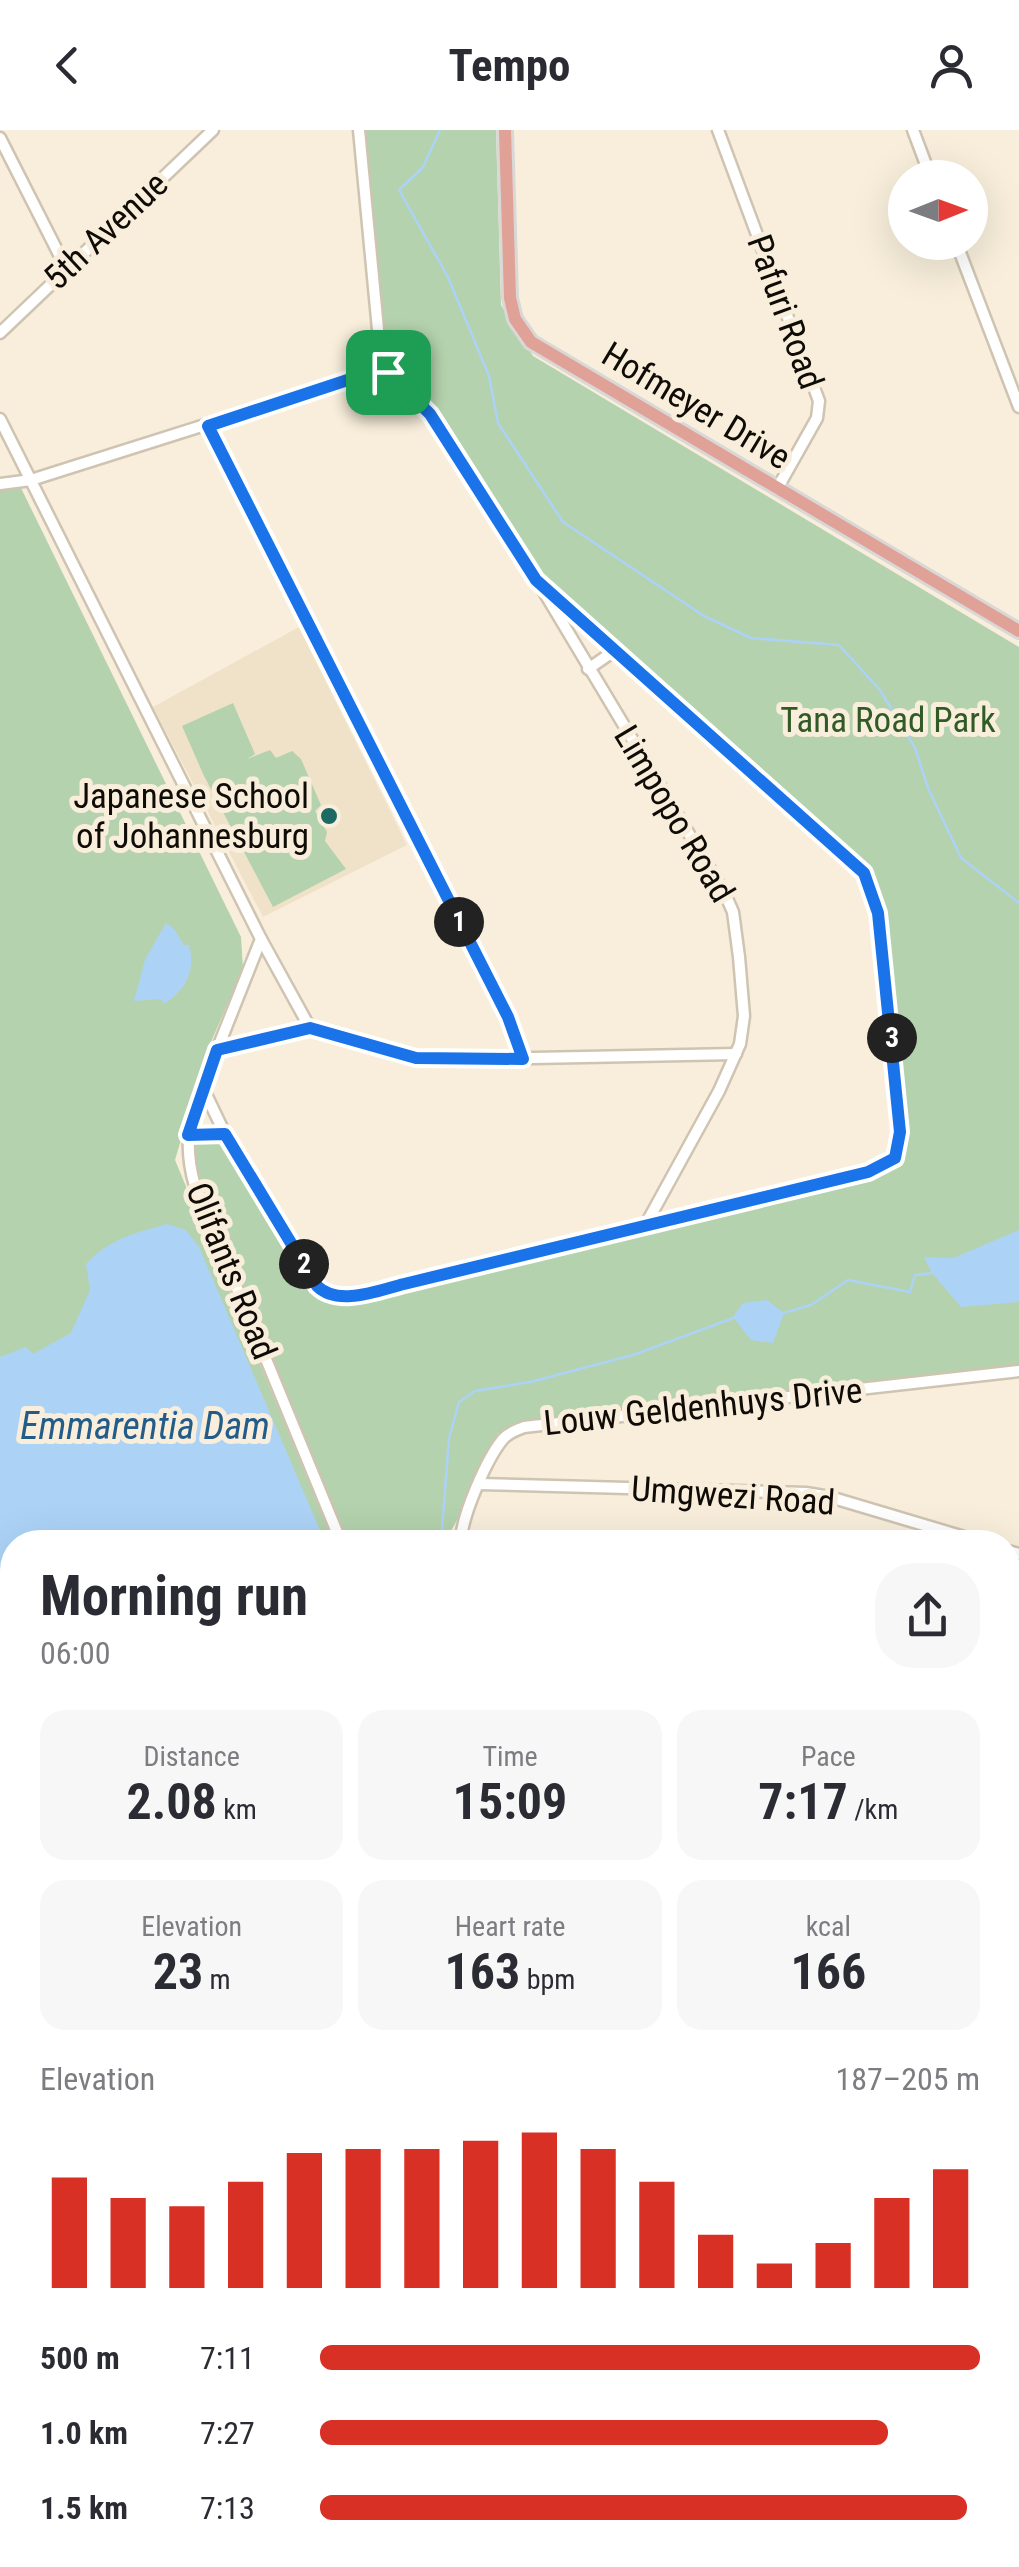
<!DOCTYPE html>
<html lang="en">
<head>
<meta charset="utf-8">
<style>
	:root { --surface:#fff; --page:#f7f7f7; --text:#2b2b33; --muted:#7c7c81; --accent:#d93025 }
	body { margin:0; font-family:"Roboto Condensed",sans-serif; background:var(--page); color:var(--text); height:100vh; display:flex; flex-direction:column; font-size:38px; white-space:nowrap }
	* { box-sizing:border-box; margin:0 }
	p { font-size:32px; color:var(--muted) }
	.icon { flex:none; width:55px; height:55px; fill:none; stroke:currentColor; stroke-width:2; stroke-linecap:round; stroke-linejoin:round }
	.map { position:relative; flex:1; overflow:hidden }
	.panel { position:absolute; left:0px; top:1400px; width:1020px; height:1038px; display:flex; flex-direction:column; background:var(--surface); border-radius:40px 40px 0 0; box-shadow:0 10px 40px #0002 }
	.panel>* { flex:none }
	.needle { width:65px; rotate:89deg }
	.controls { position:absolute; left:888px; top:30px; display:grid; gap:20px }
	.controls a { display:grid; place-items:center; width:100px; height:100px; border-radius:50%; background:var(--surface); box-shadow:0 10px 40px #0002; font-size:50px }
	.pin { position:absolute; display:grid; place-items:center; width:85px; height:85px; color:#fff; margin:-42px; border-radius:20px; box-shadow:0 5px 15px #0006 }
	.km { position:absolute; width:50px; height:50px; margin:-25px; border-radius:50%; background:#222; color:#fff; font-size:28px; line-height:50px; text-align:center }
	.round { display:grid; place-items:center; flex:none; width:105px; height:105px; border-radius:40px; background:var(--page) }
	.overview { display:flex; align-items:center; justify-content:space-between; height:170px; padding:0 40px }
	h1 { font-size:55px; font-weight:700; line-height:75px }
	.figures { display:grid; grid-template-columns:repeat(3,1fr); gap:15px; height:170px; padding:10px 40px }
	.figures div { display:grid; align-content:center; border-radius:25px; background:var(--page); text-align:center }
	.figures b { font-size:50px; font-weight:700 }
	.figures small { font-size:28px; font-weight:400 }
	.figures p { font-size:28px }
	.chart { height:280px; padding:20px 40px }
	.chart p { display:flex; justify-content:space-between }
	.chart svg { width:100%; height:180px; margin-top:10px; stroke:var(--accent); stroke-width:6 }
	ul { padding:0 40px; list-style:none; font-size:32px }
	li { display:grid; grid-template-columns:160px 120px 1fr; align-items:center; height:75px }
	li i { height:25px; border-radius:12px; background:var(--accent) }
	header { display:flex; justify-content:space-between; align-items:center; height:130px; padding:0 40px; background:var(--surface); font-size:45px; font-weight:700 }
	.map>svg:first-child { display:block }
	.built { fill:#f0e2c8 }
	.green { fill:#b4d2ad }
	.water { fill:#acd3f6 }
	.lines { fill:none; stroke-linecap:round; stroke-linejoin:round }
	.stream { stroke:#acd3f6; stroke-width:2.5 }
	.minor-casing { stroke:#cec4b1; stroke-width:15 }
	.major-casing { stroke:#d9d8d7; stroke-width:18 }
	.minor { stroke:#fff; stroke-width:10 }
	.major { stroke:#e0a197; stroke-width:12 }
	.route-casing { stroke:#fff; stroke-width:20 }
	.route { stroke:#1a73e8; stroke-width:12 }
	.poi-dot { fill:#1e6964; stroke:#f8eedb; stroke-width:4 }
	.labels { text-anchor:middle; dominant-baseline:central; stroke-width:10; stroke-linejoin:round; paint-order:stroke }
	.street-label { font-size:35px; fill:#0f0b06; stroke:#f8eedb }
	.park-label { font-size:35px; fill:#305b26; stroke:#f8eedb }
	.poi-label { font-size:35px; fill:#0f0b06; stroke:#f8eedb; text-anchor:end }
	.water-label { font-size:38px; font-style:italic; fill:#235b89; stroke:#f8eedb }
</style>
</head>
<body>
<header><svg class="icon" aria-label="back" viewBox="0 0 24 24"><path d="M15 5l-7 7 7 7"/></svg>Tempo<svg class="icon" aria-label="person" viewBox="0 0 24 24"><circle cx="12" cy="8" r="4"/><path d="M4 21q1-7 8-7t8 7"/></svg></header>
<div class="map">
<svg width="1019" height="2437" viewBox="0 0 1019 2437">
	<rect width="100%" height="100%" fill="#f8eedb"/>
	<path class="built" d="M299,497L407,715L263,787L153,577Z"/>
	<g class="green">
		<path d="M366,0H496L501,175L533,226L1019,517V1243L498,1303L476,1356L447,1408L448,1412H347L197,1048L193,1011L226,1012L315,1164L352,1173L874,1048L896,1015L876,779L862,743L535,455L442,295L387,237Z"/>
		<path d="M20,356L241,807L243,838L208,919L175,1030L334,1412H12V1548L0,1546V359Z"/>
		<path d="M233,573L255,624L247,629L270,620L276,628L292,621L301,629L321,675L315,681L327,702L325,711L346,739L273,777L204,646L182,596Z"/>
		<path d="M12,2346V2425H37L40,2437H0V2349Z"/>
	</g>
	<g class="water">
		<path d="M166,793L174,799L184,815H189C196,840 186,860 164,874L161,869L134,871L145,830Z"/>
		<path d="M167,1094L186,1100L199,1117L325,1412H12V1506L0,1507V1227L26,1217L33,1224L71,1203L90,1160L86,1134C109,1109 135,1103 167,1094Z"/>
		<path d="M1019,1100V1172L961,1177L932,1143L924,1127L953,1128Z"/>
		<path d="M767,1170L784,1183L773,1213L751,1210L733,1187L743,1173Z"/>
	</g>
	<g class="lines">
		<g class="stream">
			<path d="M440,0L423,37L399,60L448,147L489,246L498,293L563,392L704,486L751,508L839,515L880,560L915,618L928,658L961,728L1019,773"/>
			<path d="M784,1183L811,1175L848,1150L910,1162L915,1145L932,1143"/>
			<path d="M441,1412L449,1308L459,1272L475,1261L530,1252L633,1225L736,1187"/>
		</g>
		<defs>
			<g id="minor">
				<path d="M718,0L819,271L817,288L777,359"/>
				<path d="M913,0L931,48"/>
				<path d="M0,8L66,138"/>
				<path d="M956,112L1019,277"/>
				<path d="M0,203L213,0"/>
				<path d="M0,289L261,809L194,978C186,1005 187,1029 195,1056L341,1412"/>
				<path d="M208,296L508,887L523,929"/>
				<path d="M0,354L31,350L385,238"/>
				<path d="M541,457L725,764L733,782L739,827L744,886L740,914L719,961L646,1094"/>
				<path d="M588,539L617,519"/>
				<path d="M261,809L310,898"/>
				<path d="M217,920L310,898L396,924L436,930L736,924"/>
				<path d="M202,956L225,1004"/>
				<path d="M187,1005L225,1004L317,1156C339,1176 378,1160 404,1154L869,1042L893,1030L900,1012L878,783L864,743L537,450L430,284L385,238L379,210L359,0"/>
				<path d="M479,1354L806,1363L830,1367L981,1412"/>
				<path d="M461,1412C461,1387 487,1328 503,1309C509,1302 517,1300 524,1297L1019,1241"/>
				<path d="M1008,1421L1019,1424"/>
				<path d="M0,1544L12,1546"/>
				<path d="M1008,1698L1019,1695"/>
				<path d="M0,1722L12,1724"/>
				<path d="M1008,1914L1019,1959"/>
				<path d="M0,1963L12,1959"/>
				<path d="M1008,2297L1019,2287"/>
				<path d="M0,2330L12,2327"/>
				<path d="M60,2425L63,2437"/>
				<path d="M225,2425L228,2437"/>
				<path d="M393,2425L396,2437"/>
				<path d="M568,2437L584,2425"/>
				<path d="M828,2437L844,2425"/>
			</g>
			<g id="major">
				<path d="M505,0L510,168L515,189L531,212L1019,501"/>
				<path d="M1008,1465L1019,1456"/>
				<path d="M1008,1877L1019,1874"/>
				<path d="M0,2152L12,2149"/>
			</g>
		</defs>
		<use href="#minor" class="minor-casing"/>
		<use href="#major" class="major-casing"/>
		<use href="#minor" class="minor"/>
		<use href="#major" class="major"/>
	</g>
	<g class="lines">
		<defs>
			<path id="route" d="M384,238L430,284L536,450L864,743L878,783L900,1002L895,1028L868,1042L404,1154C379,1160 338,1177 317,1156L225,1004L188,1005L217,920L310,898L416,928L523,929L508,887L208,296Z"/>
		</defs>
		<use href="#route" class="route-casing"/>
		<use href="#route" class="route"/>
	</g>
	<circle class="poi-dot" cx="329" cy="686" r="10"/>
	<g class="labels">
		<g class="street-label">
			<text transform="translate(106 101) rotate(-43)">5th Avenue</text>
			<text transform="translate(785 182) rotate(70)">Pafuri Road</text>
			<text transform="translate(696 276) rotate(31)">Hofmeyer Drive</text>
			<text transform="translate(674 684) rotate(59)">Limpopo Road</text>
			<text transform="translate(231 1141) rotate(68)">Olifants Road</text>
			<text transform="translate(703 1277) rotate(-6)">Louw Geldenhuys Drive</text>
			<text transform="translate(733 1366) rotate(4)">Umgwezi Road</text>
		</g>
		<g class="park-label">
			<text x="888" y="590">Tana Road Park</text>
		</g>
		<g class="poi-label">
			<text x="309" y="666">Japanese School<tspan x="309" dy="40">of Johannesburg</tspan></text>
		</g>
		<g class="water-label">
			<text x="145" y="1296">Emmarentia Dam</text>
		</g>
	</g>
</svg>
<div class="controls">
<a><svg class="needle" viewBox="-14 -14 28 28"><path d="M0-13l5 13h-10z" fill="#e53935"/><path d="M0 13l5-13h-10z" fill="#7c7c81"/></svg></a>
</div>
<div class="pin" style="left:388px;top:242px;background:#1e9e55"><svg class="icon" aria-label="arrive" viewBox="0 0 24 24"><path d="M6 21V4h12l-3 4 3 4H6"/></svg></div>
<b class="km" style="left:459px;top:792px">1</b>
<b class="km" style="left:304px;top:1134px">2</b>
<b class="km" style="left:892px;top:908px">3</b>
<section class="panel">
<div class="overview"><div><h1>Morning run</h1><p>06:00</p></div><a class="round"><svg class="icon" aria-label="share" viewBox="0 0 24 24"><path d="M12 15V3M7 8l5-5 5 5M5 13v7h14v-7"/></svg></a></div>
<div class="figures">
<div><p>Distance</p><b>2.08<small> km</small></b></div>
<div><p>Time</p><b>15:09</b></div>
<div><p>Pace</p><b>7:17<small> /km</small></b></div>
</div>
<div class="figures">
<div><p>Elevation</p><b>23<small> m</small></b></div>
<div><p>Heart rate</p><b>163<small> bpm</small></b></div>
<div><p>kcal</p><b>166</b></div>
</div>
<div class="chart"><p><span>Elevation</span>187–205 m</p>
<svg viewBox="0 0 160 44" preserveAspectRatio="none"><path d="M5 44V17M15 44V22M25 44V24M35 44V18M45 44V11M55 44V10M65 44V10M75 44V8M85 44V6M95 44V10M105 44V18M115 44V31M125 44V38M135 44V33M145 44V22M155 44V15"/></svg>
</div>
<ul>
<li><b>500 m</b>7:11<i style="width:100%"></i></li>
<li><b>1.0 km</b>7:27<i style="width:86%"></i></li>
<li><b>1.5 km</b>7:13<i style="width:98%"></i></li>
</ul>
</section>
</div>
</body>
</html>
